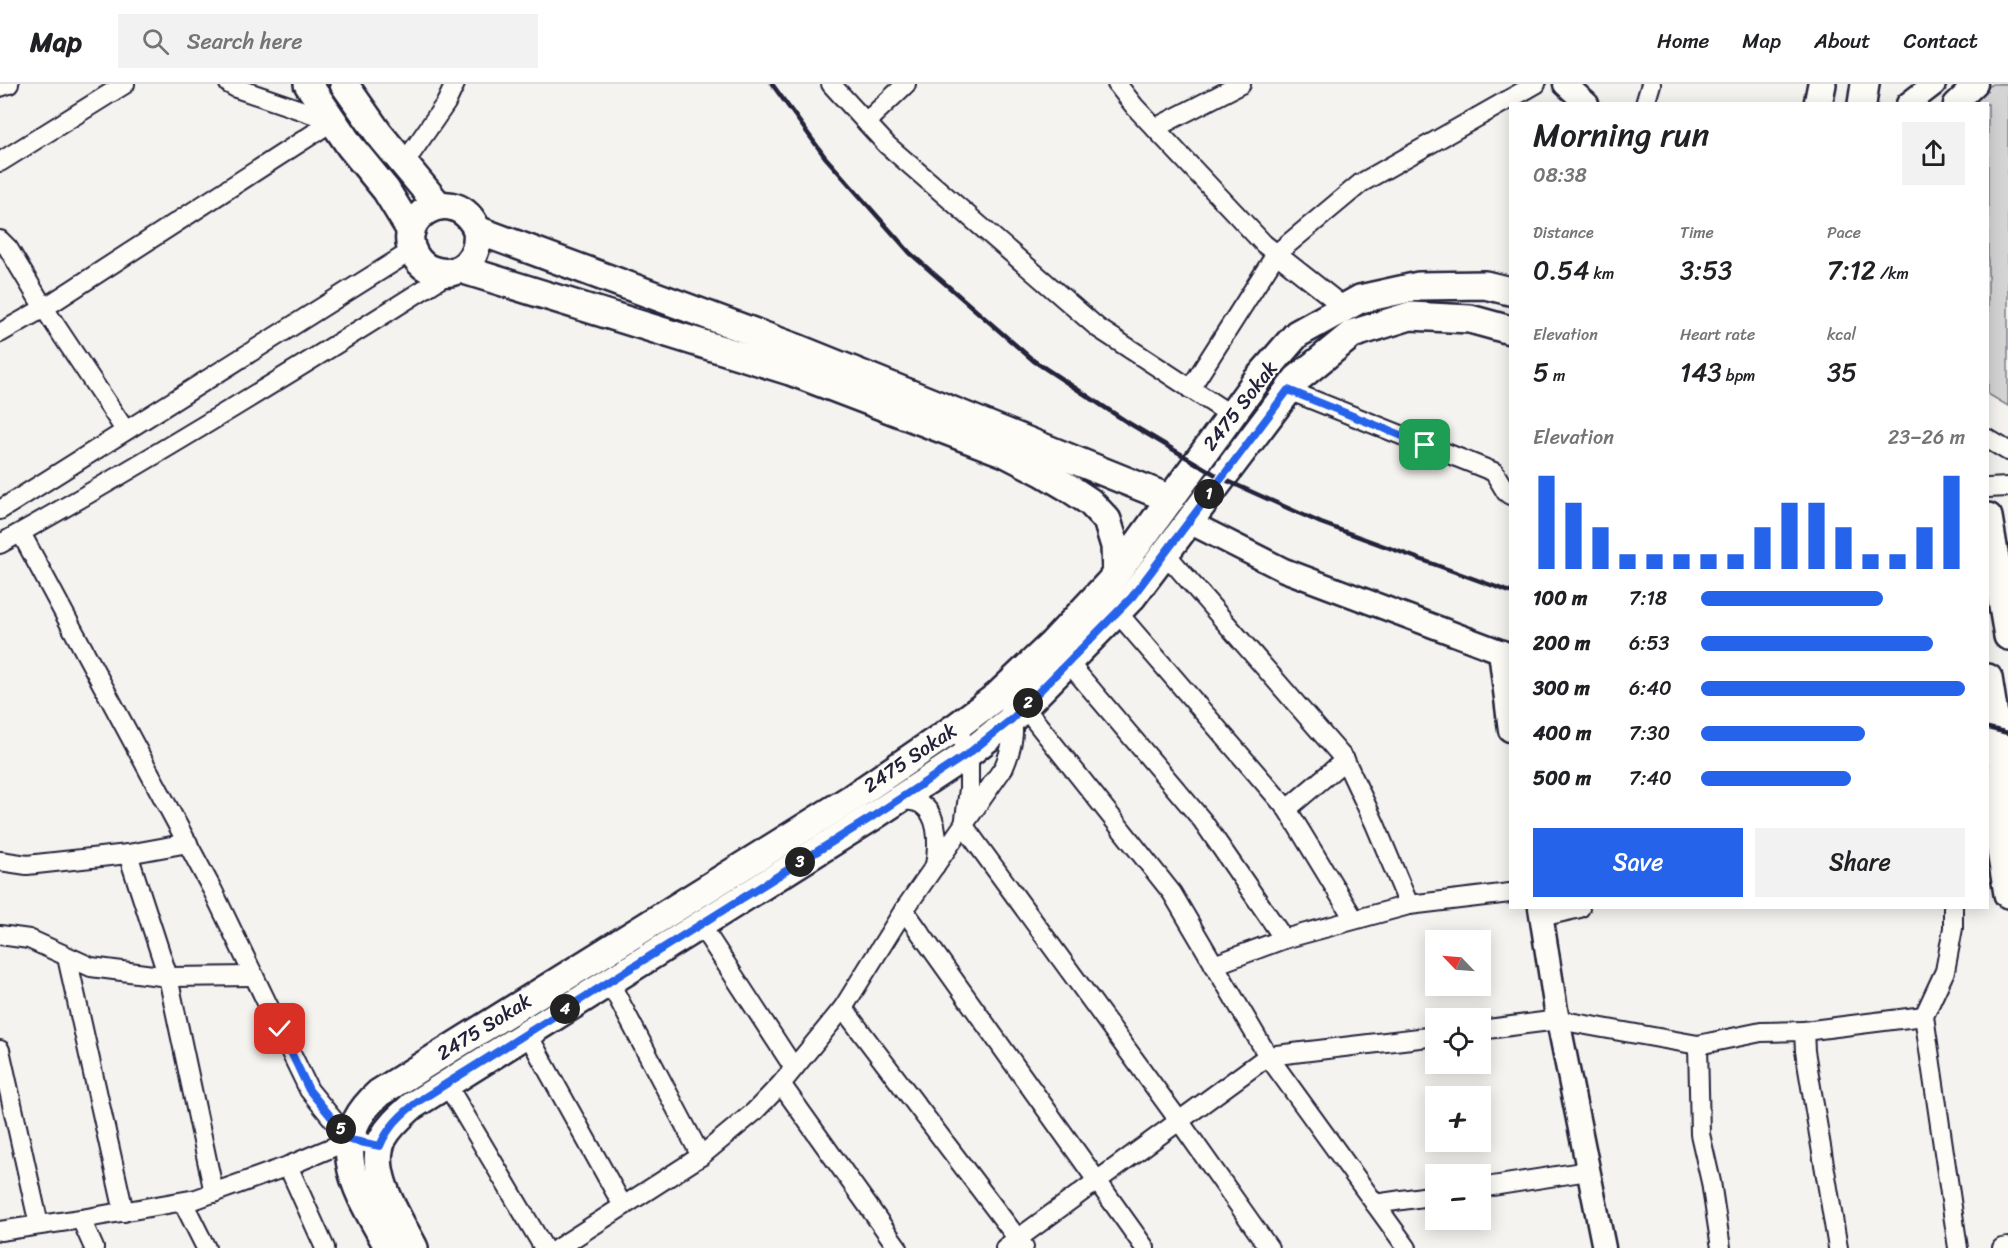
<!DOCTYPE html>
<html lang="en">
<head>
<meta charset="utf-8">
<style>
	:root { --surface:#fff; --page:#f2f2f2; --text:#202124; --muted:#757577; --line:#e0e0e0; --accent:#2563eb }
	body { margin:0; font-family:Sriracha,sans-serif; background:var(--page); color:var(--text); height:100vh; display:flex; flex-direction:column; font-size:22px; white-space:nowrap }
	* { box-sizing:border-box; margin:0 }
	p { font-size:20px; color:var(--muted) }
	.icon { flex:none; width:33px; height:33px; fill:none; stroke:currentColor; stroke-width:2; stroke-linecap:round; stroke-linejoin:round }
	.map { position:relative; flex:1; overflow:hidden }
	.drawer { position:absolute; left:1509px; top:18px; width:480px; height:807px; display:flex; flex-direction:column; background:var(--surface); border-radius:0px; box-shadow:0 3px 15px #0003 }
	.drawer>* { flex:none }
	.needle { width:39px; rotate:295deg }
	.buttons { position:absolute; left:1425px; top:846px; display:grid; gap:12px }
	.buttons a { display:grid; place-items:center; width:66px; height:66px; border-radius:0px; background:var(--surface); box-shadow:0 3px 15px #0003; font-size:30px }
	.pin { position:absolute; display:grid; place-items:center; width:51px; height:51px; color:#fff; margin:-26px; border-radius:12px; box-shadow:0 3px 9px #0006 }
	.km { position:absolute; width:30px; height:30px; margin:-15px; border-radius:50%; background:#222; color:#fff; font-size:16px; line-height:30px; text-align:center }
	.round { display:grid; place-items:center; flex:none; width:63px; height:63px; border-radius:0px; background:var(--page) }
	.headline { display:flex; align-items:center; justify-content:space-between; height:102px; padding:0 24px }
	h1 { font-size:33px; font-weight:600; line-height:45px }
	.figures { display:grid; grid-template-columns:repeat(3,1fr); gap:9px; height:102px; padding:6px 24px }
	.figures div { display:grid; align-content:center }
	.figures b { font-size:26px; font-weight:600 }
	.figures small { font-size:16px; font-weight:400 }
	.figures p { font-size:16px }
	.chart { height:168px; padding:12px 24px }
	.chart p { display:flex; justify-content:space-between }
	.chart svg { width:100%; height:108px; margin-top:6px; stroke:var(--accent); stroke-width:6 }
	.primary-button { display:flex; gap:12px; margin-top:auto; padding:12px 24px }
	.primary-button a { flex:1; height:69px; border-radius:0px; background:var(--accent); color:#fff; font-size:24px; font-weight:600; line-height:69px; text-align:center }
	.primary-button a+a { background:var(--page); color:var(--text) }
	ul { padding:0 24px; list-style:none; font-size:20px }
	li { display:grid; grid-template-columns:96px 72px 1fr; align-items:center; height:45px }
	li i { height:15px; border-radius:8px; background:var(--accent) }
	header { display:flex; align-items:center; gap:36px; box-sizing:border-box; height:84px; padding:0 30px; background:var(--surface); border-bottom:2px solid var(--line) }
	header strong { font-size:28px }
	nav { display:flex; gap:33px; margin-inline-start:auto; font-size:21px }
	.search { width:420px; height:54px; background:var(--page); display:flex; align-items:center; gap:15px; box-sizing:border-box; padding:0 21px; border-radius:0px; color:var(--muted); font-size:22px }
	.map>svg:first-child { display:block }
	.green { fill:#d5d4d5; stroke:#7c7b88; stroke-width:1.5 }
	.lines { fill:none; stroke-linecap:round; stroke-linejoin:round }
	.minor-casing { stroke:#22223b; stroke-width:22 }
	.tertiary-casing { stroke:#22223b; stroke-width:27 }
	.secondary-casing { stroke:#22223b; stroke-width:32 }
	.minor { stroke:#fdfcf7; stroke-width:18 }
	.tertiary { stroke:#fdfcf7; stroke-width:22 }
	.secondary { stroke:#fdfcf7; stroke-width:27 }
	.rail { stroke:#22223b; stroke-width:4.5 }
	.route-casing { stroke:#fff; stroke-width:12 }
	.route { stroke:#2563eb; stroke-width:8 }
	.labels { text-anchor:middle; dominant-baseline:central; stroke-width:4.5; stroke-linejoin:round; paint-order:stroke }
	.street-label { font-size:20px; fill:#22223b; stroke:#fdfcf7 }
</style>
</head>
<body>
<header>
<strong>Map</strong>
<div class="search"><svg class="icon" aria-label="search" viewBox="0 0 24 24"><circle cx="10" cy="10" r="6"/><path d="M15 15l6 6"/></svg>Search here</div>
<nav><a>Home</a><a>Map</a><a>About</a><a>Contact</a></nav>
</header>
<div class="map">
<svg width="2008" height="1164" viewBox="0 0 2008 1164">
	<rect width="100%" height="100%" fill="#f4f3ef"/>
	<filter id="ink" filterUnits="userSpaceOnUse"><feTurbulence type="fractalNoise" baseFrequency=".0167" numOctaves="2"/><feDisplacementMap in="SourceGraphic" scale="12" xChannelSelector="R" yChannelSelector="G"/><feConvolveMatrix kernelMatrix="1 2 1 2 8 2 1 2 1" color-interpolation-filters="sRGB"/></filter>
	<g filter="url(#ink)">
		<path class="green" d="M1992,0H2008V322L1988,310V20H1970Z"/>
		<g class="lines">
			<defs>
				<g id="minor">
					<path d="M229,0L236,4L333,37"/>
					<path d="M831,0L887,61L1098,244L1231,331"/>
					<path d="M1117,0L1135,23L1264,160L1345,224"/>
					<path d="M0,3L9,0"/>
					<path d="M1645,20L1651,0"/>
					<path d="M866,38L906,0"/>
					<path d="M1155,44L1241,0"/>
					<path d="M0,78L125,0"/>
					<path d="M403,81L446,19L455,0"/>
					<path d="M0,156L8,164L44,224L125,346"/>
					<path d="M0,249L44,224L333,37"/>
					<path d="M1190,305L1276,170L1361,99L1536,0"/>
					<path d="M1288,306L1494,388L1506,408L1510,411"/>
					<path d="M1988,355L2008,367"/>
					<path d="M1988,404L2008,403"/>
					<path d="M0,426L413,166"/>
					<path d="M21,449L213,807L309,1006L350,1056L380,1062"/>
					<path d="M0,460C153,375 303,282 451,188"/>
					<path d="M1165,469L1345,676L1375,740L1409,821"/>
					<path d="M1117,528L1287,725L1354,835"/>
					<path d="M1068,578L1202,736L1284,855"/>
					<path d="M1024,623L1172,809L1268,972L1407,1164"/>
					<path d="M956,643L969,669V705L964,742L1180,1038L1269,1164"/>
					<path d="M897,716C905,716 914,716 921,720C940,732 938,763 935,782"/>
					<path d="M1287,725L1345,676"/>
					<path d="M128,770L168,893L214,1109"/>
					<path d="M0,777L27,781L128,770L188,759"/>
					<path d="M1953,824V844L1945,887L1924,932L1958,1164"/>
					<path d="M904,826L1145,1164"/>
					<path d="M1541,833L1580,824"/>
					<path d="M700,840L794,984"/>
					<path d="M0,851L29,855L91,883L168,893L254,892"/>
					<path d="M67,873L124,1128"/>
					<path d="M1214,881L1284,855L1409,821L1510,809"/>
					<path d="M609,897L701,1072"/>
					<path d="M843,924L1024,1163"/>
					<path d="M1480,946L1558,936L1698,961L1761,948L1804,947L1805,967L1838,1164"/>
					<path d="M1804,947L1924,932"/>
					<path d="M527,949L623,1122"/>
					<path d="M1698,961L1700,1050L1711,1098L1721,1164"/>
					<path d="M0,966L39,1141"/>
					<path d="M446,999L544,1164"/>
					<path d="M781,1000L898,1164"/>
					<path d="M288,1082L325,1164"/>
					<path d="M1480,1104L1588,1087"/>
					<path d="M183,1118L206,1164"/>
					<path d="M1375,1120L1436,1111"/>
					<path d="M81,1135L94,1164"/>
					<path d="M0,1147L81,1135L196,1115L288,1082L350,1056"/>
					<path d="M558,1164L701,1072L754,1028L781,1000L843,924L904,826L1004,683C1010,669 1018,644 1009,630"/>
					<path d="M1005,1164L1268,972L1436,952"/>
					<path d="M2002,1164L2008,1163"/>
				</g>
				<g id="tertiary">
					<path d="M1565,0L1587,20"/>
					<path d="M1908,20L1934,0"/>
					<path d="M1955,20L1976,0"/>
					<path d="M1189,438L1284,486L1510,571"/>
					<path d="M1500,567L1510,646"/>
					<path d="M1540,824L1556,926L1604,1164"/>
				</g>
				<g id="secondary">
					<path d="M308,0L350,62L386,106L411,147"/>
					<path d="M344,0L379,50L439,122"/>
					<path d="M1818,20L1822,0"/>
					<path d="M1862,20L1865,0"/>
					<path d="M477,146C480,173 461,196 432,186C425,184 419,178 415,172C391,132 456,96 477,146L799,265L1171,415"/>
					<path d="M461,185L790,287L1005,369L1042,388L1069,404L1090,418L1107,436L1115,462L1116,489"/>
					<path d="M1988,433L2008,552"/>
					<path d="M1988,594L2006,706"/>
					<path d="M2003,688L1997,742L2008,810"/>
					<path d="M389,1164C360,1111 322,1059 379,1009L852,714L956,643L997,612L1052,560L1110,498L1257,296L1297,250L1360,215L1419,202L1485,201L1510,207"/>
					<path d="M414,1164C399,1135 366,1087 383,1054C390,1041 401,1032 412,1022L872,733L969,669L1012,635L1132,513L1297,295L1352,250L1410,232L1470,235L1510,246"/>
				</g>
			</defs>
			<use href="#minor" class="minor-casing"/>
			<use href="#tertiary" class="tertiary-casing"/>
			<use href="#secondary" class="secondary-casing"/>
			<use href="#minor" class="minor"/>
			<use href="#tertiary" class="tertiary"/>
			<use href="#secondary" class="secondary"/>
			<g class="rail">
				<path d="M772,0L825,73L910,169L1034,277L1127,338L1221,394L1321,439L1510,508"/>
				<path d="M1988,644L2008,649"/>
			</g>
		</g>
	</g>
	<g class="lines" filter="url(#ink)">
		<defs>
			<path id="route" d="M280,945L309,1006L350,1056L380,1062C388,1042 404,1027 422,1015L872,733L969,669L1012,635L1132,513L1288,306L1425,361"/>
		</defs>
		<use href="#route" class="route-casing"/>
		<use href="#route" class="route"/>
	</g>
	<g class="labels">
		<g class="street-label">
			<text transform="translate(1240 322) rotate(-52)">2475 Sokak</text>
			<text transform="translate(910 674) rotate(-34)">2475 Sokak</text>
			<text transform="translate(484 943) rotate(-32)">2475 Sokak</text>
		</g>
	</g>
</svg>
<div class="buttons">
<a><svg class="needle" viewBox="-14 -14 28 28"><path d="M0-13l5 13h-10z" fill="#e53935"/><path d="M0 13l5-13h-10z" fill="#757577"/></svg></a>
<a><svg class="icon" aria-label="locate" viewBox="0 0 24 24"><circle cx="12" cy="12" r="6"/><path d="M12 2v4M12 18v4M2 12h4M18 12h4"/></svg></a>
<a>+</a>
<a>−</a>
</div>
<div class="pin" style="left:1425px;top:361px;background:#1e9e55"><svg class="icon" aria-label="arrive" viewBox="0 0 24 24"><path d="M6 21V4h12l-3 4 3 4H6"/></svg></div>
<div class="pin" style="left:280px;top:945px;background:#d93025"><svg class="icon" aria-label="check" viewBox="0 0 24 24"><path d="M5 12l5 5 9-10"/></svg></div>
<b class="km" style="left:1209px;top:410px">1</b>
<b class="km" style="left:1028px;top:619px">2</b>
<b class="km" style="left:800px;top:778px">3</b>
<b class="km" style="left:565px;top:925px">4</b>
<b class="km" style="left:341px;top:1045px">5</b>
<section class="drawer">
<div class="headline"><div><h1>Morning run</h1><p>08:38</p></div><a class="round"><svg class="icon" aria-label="share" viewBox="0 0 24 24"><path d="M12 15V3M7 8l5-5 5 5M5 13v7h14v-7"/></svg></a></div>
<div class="figures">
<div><p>Distance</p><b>0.54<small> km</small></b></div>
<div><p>Time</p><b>3:53</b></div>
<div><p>Pace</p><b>7:12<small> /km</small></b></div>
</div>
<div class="figures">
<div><p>Elevation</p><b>5<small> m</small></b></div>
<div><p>Heart rate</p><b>143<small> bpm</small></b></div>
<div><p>kcal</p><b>35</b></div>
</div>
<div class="chart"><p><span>Elevation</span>23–26 m</p>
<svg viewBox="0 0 160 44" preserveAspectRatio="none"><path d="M5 44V6M15 44V17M25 44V27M35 44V38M45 44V38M55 44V38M65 44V38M75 44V38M85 44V27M95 44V17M105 44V17M115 44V27M125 44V38M135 44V38M145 44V27M155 44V6"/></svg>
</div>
<ul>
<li><b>100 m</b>7:18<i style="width:69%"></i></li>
<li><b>200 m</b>6:53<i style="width:88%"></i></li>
<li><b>300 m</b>6:40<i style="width:100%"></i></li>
<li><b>400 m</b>7:30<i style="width:62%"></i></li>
<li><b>500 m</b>7:40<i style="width:57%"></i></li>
</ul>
<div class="primary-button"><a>Save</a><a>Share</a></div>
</section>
</div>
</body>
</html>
